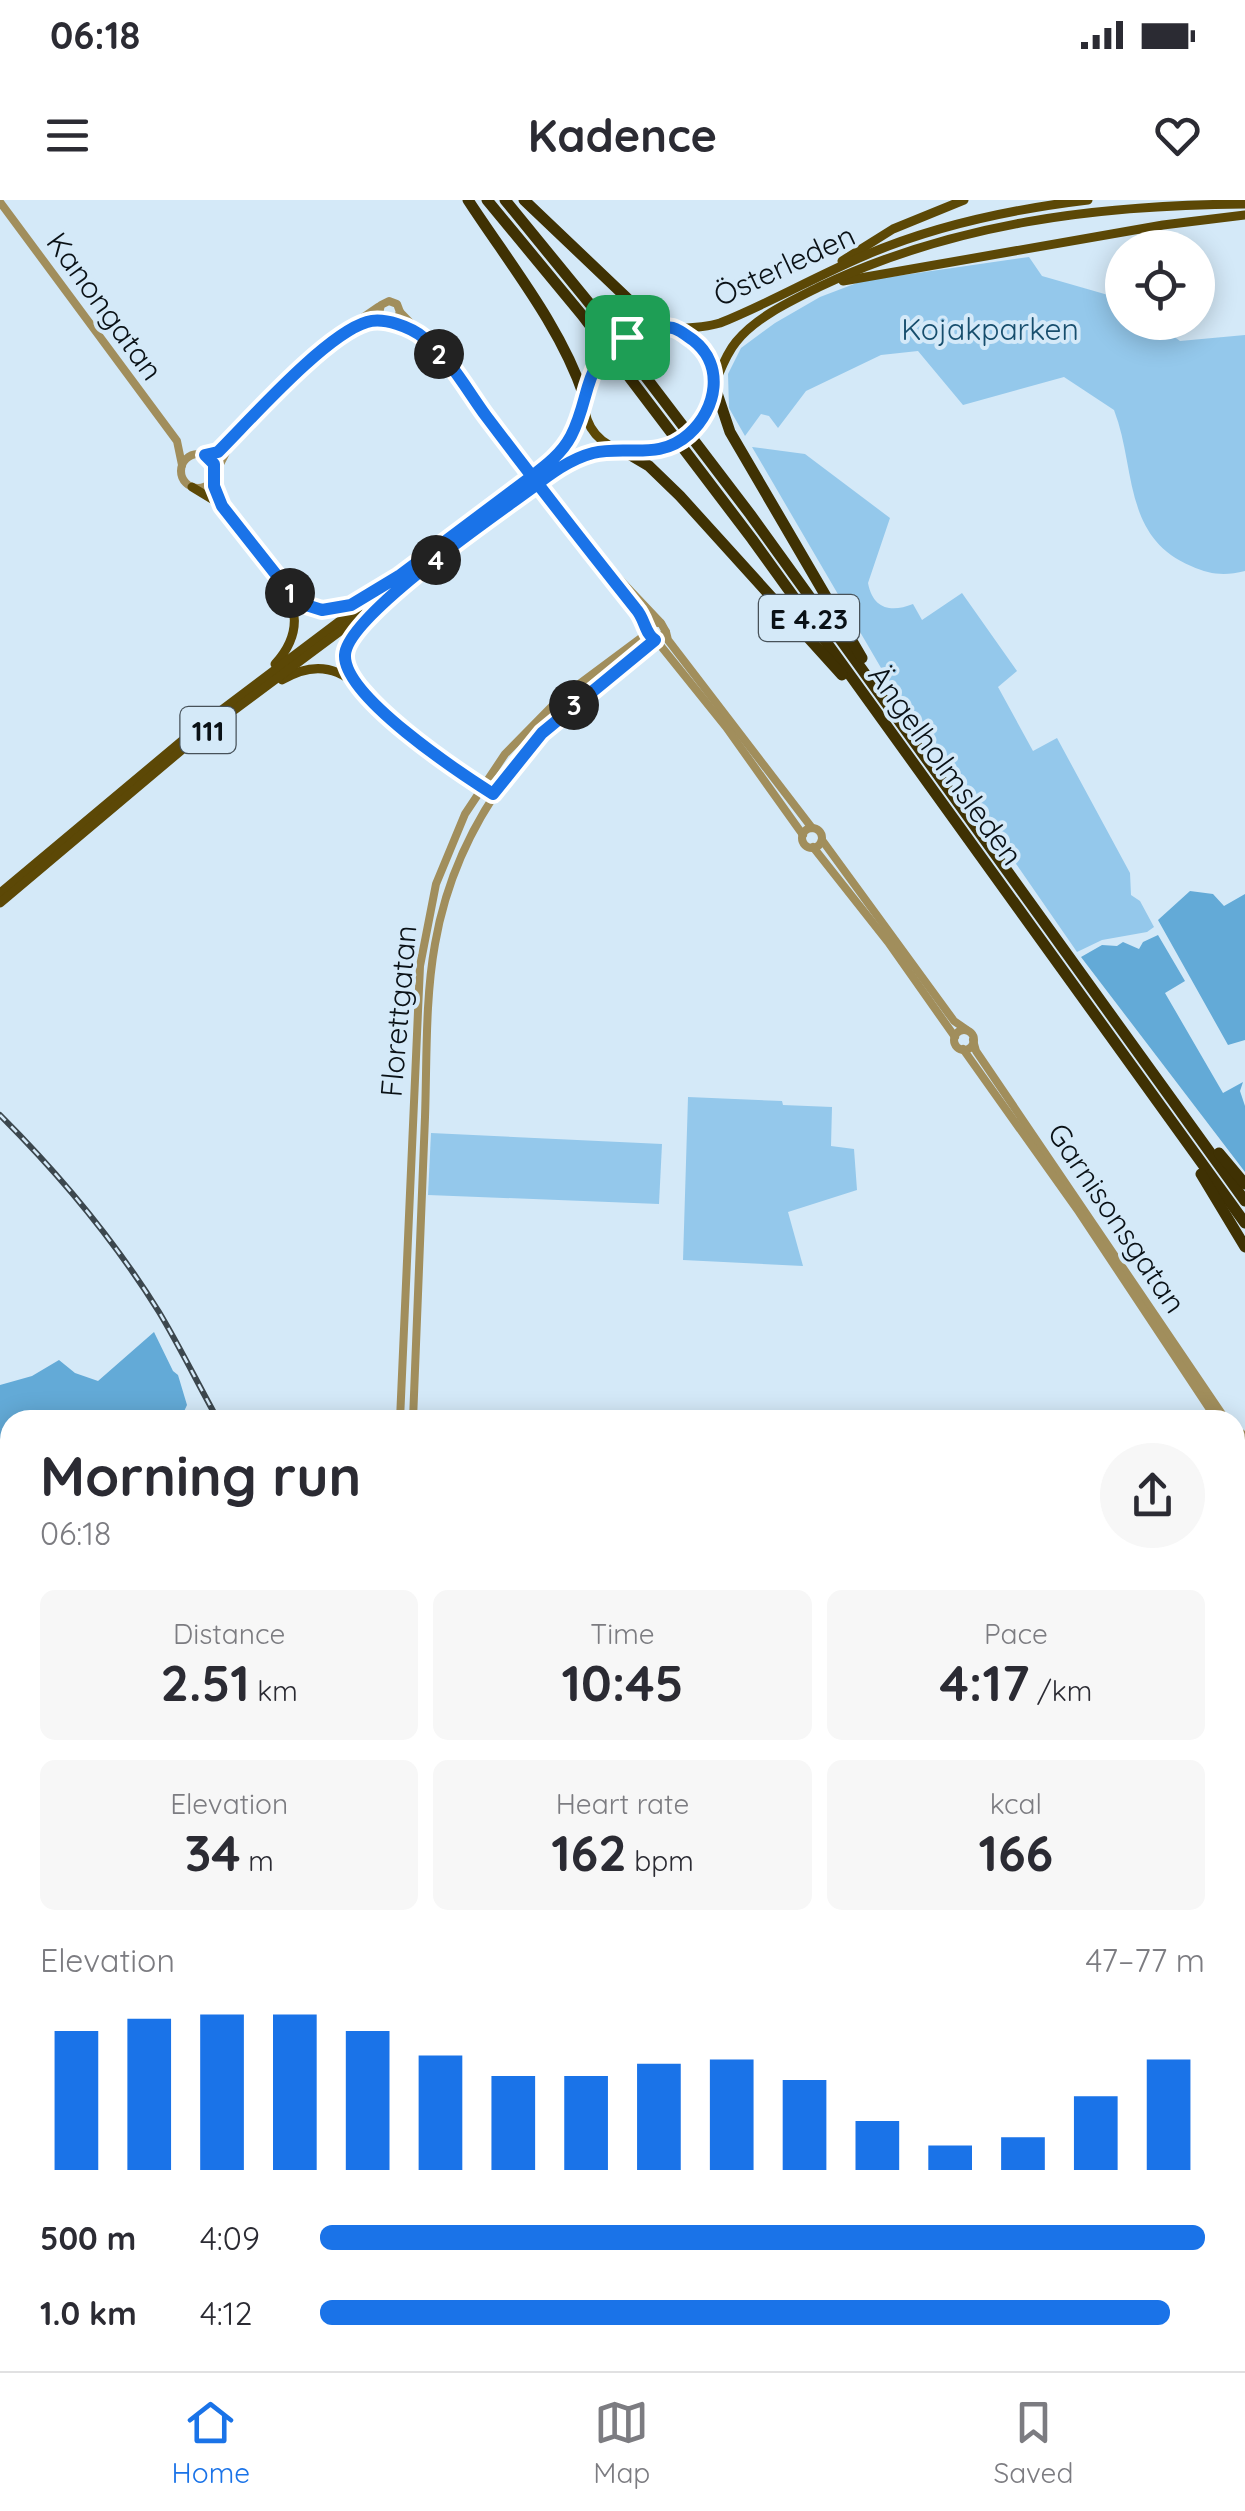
<!DOCTYPE html>
<html lang="en">
<head>
<meta charset="utf-8">
<style>
	:root { --surface:#fff; --page:#f7f7f7; --text:#2b2b33; --muted:#7c7c81; --line:#e1e1e2; --accent:#1a73e8 }
	body { margin:0; font-family:Quicksand,sans-serif; background:var(--page); color:var(--text); height:100vh; display:flex; flex-direction:column; font-size:38px; white-space:nowrap }
	* { box-sizing:border-box; margin:0 }
	p { font-size:32px; color:var(--muted) }
	.icon { flex:none; width:55px; height:55px; fill:none; stroke:currentColor; stroke-width:2; stroke-linecap:round; stroke-linejoin:round }
	.map { position:relative; flex:1; overflow:hidden }
	.sheet { position:absolute; left:0px; top:1210px; width:1245px; height:962px; display:flex; flex-direction:column; background:var(--surface); border-radius:30px 30px 0 0; box-shadow:0 5px 25px #0003 }
	.sheet>* { flex:none }
	.buttons { position:absolute; left:1105px; top:30px; display:grid; gap:20px }
	.buttons a { display:grid; place-items:center; width:110px; height:110px; border-radius:50%; background:var(--surface); box-shadow:0 5px 25px #0003; font-size:50px }
	.pin { position:absolute; display:grid; place-items:center; width:85px; height:85px; color:#fff; margin:-42px; border-radius:20px; box-shadow:0 5px 15px #0006 }
	.km { position:absolute; width:50px; height:50px; margin:-25px; border-radius:50%; background:#222; color:#fff; font-size:28px; line-height:50px; text-align:center }
	.round { display:grid; place-items:center; flex:none; width:105px; height:105px; border-radius:52px; background:var(--page) }
	.summary { display:flex; align-items:center; justify-content:space-between; height:170px; padding:0 40px }
	h1 { font-size:55px; font-weight:800; line-height:75px }
	.figures { display:grid; grid-template-columns:repeat(3,1fr); gap:15px; height:170px; padding:10px 40px }
	.figures div { display:grid; align-content:center; border-radius:15px; background:var(--page); text-align:center }
	.figures b { font-size:50px; font-weight:800 }
	.figures small { font-size:28px; font-weight:400 }
	.figures p { font-size:28px }
	.chart { height:280px; padding:20px 40px }
	.chart p { display:flex; justify-content:space-between }
	.chart svg { width:100%; height:180px; margin-top:10px; stroke:var(--accent); stroke-width:6 }
	ul { padding:0 40px; list-style:none; font-size:32px }
	li { display:grid; grid-template-columns:160px 120px 1fr; align-items:center; height:75px }
	li i { height:25px; border-radius:12px; background:var(--accent) }
	.status { display:flex; justify-content:space-between; align-items:center; height:70px; padding:0 50px; background:var(--surface); direction:ltr }
	.status svg { height:28px; fill:currentColor }
	header { display:flex; justify-content:space-between; align-items:center; height:130px; padding:0 40px; background:var(--surface); font-size:45px; font-weight:800 }
	.tabs { display:flex; justify-content:space-around; align-items:center; height:140px; border-top:2px solid var(--line); background:var(--surface); font-size:28px; color:var(--muted) }
	.tabs a { display:grid; justify-items:center; gap:5px }
	.tabs .on { color:var(--accent) }
	.map>svg:first-child { display:block }
	.green { fill:#94c8eb }
	.forest { fill:#63aad7 }
	.lines { fill:none; stroke-linecap:round; stroke-linejoin:round }
	.tertiary { stroke:#a18e5c; stroke-width:8 }
	.primary { stroke:#5c4806; stroke-width:9 }
	.motorway { stroke:#3f3103; stroke-width:11 }
	.rail-casing { stroke:#3c474e; stroke-width:6 }
	.rail { stroke:#d4e9f8; stroke-width:2.5; stroke-dasharray:8; stroke-linecap:butt }
	.primary-bridge { stroke:#5c4806; stroke-width:9 }
	.route-casing { stroke:#fff; stroke-width:20 }
	.route { stroke:#1a73e8; stroke-width:12 }
	.labels { text-anchor:middle; dominant-baseline:central; stroke-width:8; stroke-linejoin:round; paint-order:stroke }
	.shield { fill:#d4e9f8; stroke:#47525a; stroke-width:2.5 }
	.shield-label { font-size:28px; font-weight:bold; fill:#0a1116 }
	.street-label { font-size:30px; fill:#0a1116; stroke:#d4e9f8 }
	.park-label { font-size:30px; fill:#174e6d; stroke:#d4e9f8 }
</style>
</head>
<body>
<div class="status"><b>06:18</b><svg viewBox="0 0 49 12"><path d="M0 12V9h3v3zM5 12V6h3v6zM10 12V3h3v9zM15 12V0h3v12zM26 1h20v11H26zM47 4h2v5h-2z"/></svg></div>
<header><svg class="icon" aria-label="menu" viewBox="0 0 24 24"><path d="M4 6h16M4 12h16M4 18h16"/></svg>Kadence<svg class="icon" aria-label="heart" viewBox="0 0 24 24"><path d="M12 20l-8-8c-3-5 5-10 8-4 3-6 11-1 8 4z"/></svg></header>
<div class="map">
<svg width="1245" height="2171" viewBox="0 0 1245 2171">
	<rect width="100%" height="100%" fill="#d4e9f8"/>
	<g class="green">
		<path d="M1029,57L1042,76L1122,99V122L1156,123L1180,141L1245,135V371C1225,376 1211,375 1191,366C1122,337 1136,266 1114,210L1064,177L963,205L918,151L881,155L806,191L778,228L769,216L761,214L745,236L729,208L728,174L741,148L775,123L820,97L862,81Z"/>
		<path d="M752,247L805,254L890,318L868,383C873,409 891,413 913,404L922,420L962,393L1017,471L998,487L1033,551L1057,538L1130,673L1131,695L1140,701L1154,727L1147,732L1102,740L1077,752L884,473Z"/>
		<path d="M688,897L782,901L783,905L832,907L831,946L854,949L857,990L788,1012L803,1066L683,1060Z"/>
		<path d="M431,933L662,944L659,1004L428,995Z"/>
		<path d="M1235,1642L1245,1643V1881L1235,1865Z"/>
		<path d="M269,2162L366,2163L386,2171H264Z"/>
		<path d="M591,2162H695V2163L682,2171H596L588,2168Z"/>
	</g>
	<g class="forest">
		<path d="M1190,691L1213,694L1224,706L1245,694V840L1228,845L1158,720Z"/>
		<path d="M1158,735L1185,781L1165,793L1223,893L1243,882L1240,891L1245,906V972L1081,757L1102,745L1117,746L1123,742L1139,749L1143,742Z"/>
		<path d="M154,1132L173,1171L178,1175L187,1205L180,1220H135L123,1214H110L96,1220H10V1390L0,1383V1185L32,1176L59,1160L75,1173L98,1181Z"/>
	</g>
	<g class="lines">
		<g class="tertiary">
			<path d="M0,2L177,241L182,265"/>
			<path d="M400,112L433,146L642,416L647,429"/>
			<path d="M391,123L420,135"/>
			<path d="M349,127L378,107"/>
			<circle cx="198" cy="271" r="17"/>
			<path d="M205,255L218,252L343,134L368,122L390,123L397,119L400,112L397,104L389,101L381,105L379,113L382,120"/>
			<path d="M216,272L230,245"/>
			<path d="M608,367L660,422"/>
			<path d="M666,432L668,440L812,628"/>
			<path d="M656,440L726,527L803,635"/>
			<path d="M399,526L493,594"/>
			<circle cx="812" cy="638" r="10"/>
			<path d="M822,640L954,821L967,830"/>
			<path d="M813,647L888,742L955,837"/>
			<circle cx="964" cy="840" r="10"/>
			<path d="M973,840L976,851L1226,1220"/>
			<path d="M963,849L1079,1012L1217,1220"/>
			<path d="M400,1220L420,766L436,684L465,614L505,554L559,499L641,438L651,423H661L666,432L656,440L650,438L647,430"/>
			<path d="M413,1220C417,1119 421,1018 425,917C427,860 425,800 435,744C458,611 546,513 655,440"/>
			<path d="M1235,1228L1245,1236"/>
			<path d="M1235,1245L1245,1240"/>
			<path d="M1235,1269L1245,1273"/>
			<path d="M0,1987L10,1991"/>
			<path d="M1235,2038L1245,2036"/>
			<path d="M1235,2046L1245,2044"/>
			<path d="M405,2162L424,2170"/>
			<path d="M418,2162L439,2171"/>
			<path d="M1182,2162L1184,2171"/>
			<path d="M246,2171L250,2162"/>
			<path d="M791,2171L844,2162"/>
			<path d="M828,2171L882,2162"/>
		</g>
		<g class="primary">
			<path d="M842,61L893,29L964,0"/>
			<path d="M843,81L1163,25L1245,15"/>
			<path d="M679,131C713,152 724,186 701,221"/>
			<path d="M634,134C662,125 691,132 720,123C770,103 816,76 866,55C936,25 1013,9 1088,0"/>
			<path d="M597,163C562,220 605,268 667,247"/>
			<path d="M715,183C721,169 726,154 736,142C756,117 791,101 819,87C953,23 1097,5 1245,4"/>
			<path d="M540,271L566,243L581,208"/>
			<path d="M545,278L582,257L616,251"/>
			<path d="M212,280C226,345 339,394 275,464"/>
			<path d="M192,287L220,304"/>
			<path d="M290,393C311,412 334,413 358,401"/>
			<path d="M354,479C338,452 351,435 371,415"/>
			<path d="M282,480C337,447 362,492 399,526"/>
			<path d="M0,693L195,530L527,280"/>
			<path d="M0,703L190,543L532,288"/>
		</g>
		<g class="motorway">
			<path d="M468,0C509,63 560,125 584,196"/>
			<path d="M487,0L582,115L752,339L1245,1023"/>
			<path d="M505,0L594,109L750,314L1245,1001"/>
			<path d="M524,0L629,100L671,128"/>
			<path d="M715,187L730,232L862,458"/>
			<path d="M627,253L649,266L680,296L842,475"/>
			<path d="M1219,953L1245,984"/>
			<path d="M1201,974L1245,1047"/>
		</g>
		<defs>
			<g id="rail">
				<path d="M0,915C59,974 115,1041 159,1112C180,1147 198,1184 218,1220"/>
				<path d="M711,2162L715,2171"/>
			</g>
		</defs>
		<use href="#rail" class="rail-casing"/>
		<use href="#rail" class="rail"/>
		<g class="primary-bridge">
			<path d="M597,163L610,148L634,134"/>
			<path d="M667,247L689,234L701,221"/>
			<path d="M527,280L540,271"/>
			<path d="M532,288L545,278"/>
		</g>
	</g>
	<g class="lines">
		<defs>
			<path id="route" d="M627,137C581,162 592,196 571,236C561,255 544,267 527,280L399,376L351,405L322,410L306,405L293,396L222,306L214,286V264L205,255L218,252C251,219 326,134 367,122C384,117 411,127 424,138C447,154 469,193 486,216C535,281 585,345 636,409C645,419 645,434 655,440L542,533L493,594C460,573 343,496 345,455C347,416 497,314 532,288C550,274 570,259 593,253C627,245 659,261 689,234C717,209 725,165 693,140C687,136 680,130 673,128C657,125 641,132 627,137"/>
		</defs>
		<use href="#route" class="route-casing"/>
		<use href="#route" class="route"/>
	</g>
	<g class="labels">
		<g class="shield">
			<rect x="759" y="395" width="100" height="46" rx="8"/>
			<rect x="180.5" y="507" width="55" height="46" rx="8"/>
		</g>
		<g class="shield-label">
			<text x="809" y="418">E 4.23</text>
			<text x="208" y="530">111</text>
		</g>
		<g class="street-label">
			<text transform="translate(784 65) rotate(-25)">Österleden</text>
			<text transform="translate(105 106) rotate(54)">Kanongatan</text>
			<text transform="translate(946 565) rotate(54)">Ängelholmsleden</text>
			<text transform="translate(398 811) rotate(-85)">Florettgatan</text>
			<text transform="translate(1117 1018) rotate(56)">Garnisonsgatan</text>
		</g>
		<g class="park-label">
			<text x="990" y="129">Kojakparken</text>
		</g>
	</g>
</svg>
<div class="buttons">
<a><svg class="icon" aria-label="locate" viewBox="0 0 24 24"><circle cx="12" cy="12" r="6"/><path d="M12 2v4M12 18v4M2 12h4M18 12h4"/></svg></a>
</div>
<div class="pin" style="left:627px;top:137px;background:#1e9e55"><svg class="icon" aria-label="arrive" viewBox="0 0 24 24"><path d="M6 21V4h12l-3 4 3 4H6"/></svg></div>
<b class="km" style="left:290px;top:393px">1</b>
<b class="km" style="left:439px;top:154px">2</b>
<b class="km" style="left:574px;top:505px">3</b>
<b class="km" style="left:436px;top:360px">4</b>
<section class="sheet">
<div class="summary"><div><h1>Morning run</h1><p>06:18</p></div><a class="round"><svg class="icon" aria-label="share" viewBox="0 0 24 24"><path d="M12 15V3M7 8l5-5 5 5M5 13v7h14v-7"/></svg></a></div>
<div class="figures">
<div><p>Distance</p><b>2.51<small> km</small></b></div>
<div><p>Time</p><b>10:45</b></div>
<div><p>Pace</p><b>4:17<small> /km</small></b></div>
</div>
<div class="figures">
<div><p>Elevation</p><b>34<small> m</small></b></div>
<div><p>Heart rate</p><b>162<small> bpm</small></b></div>
<div><p>kcal</p><b>166</b></div>
</div>
<div class="chart"><p><span>Elevation</span>47–77 m</p>
<svg viewBox="0 0 160 44" preserveAspectRatio="none"><path d="M5 44V10M15 44V7M25 44V6M35 44V6M45 44V10M55 44V16M65 44V21M75 44V21M85 44V18M95 44V17M105 44V22M115 44V32M125 44V38M135 44V36M145 44V26M155 44V17"/></svg>
</div>
<ul>
<li><b>500 m</b>4:09<i style="width:100%"></i></li>
<li><b>1.0 km</b>4:12<i style="width:96%"></i></li>
</ul>
</section>
</div>
<nav class="tabs">
<a class="on"><svg class="icon" aria-label="home" viewBox="0 0 24 24"><path d="M3 11l9-7 9 7M6 9v11h12V9"/></svg>Home</a>
<a><svg class="icon" aria-label="map" viewBox="0 0 24 24"><path d="M3 6l6-2 6 2 6-2v14l-6 2-6-2-6 2zM9 4v14M15 6v14"/></svg>Map</a>
<a><svg class="icon" aria-label="saved" viewBox="0 0 24 24"><path d="M7 4h10v16l-5-4-5 4z"/></svg>Saved</a>
</nav>
</body>
</html>
